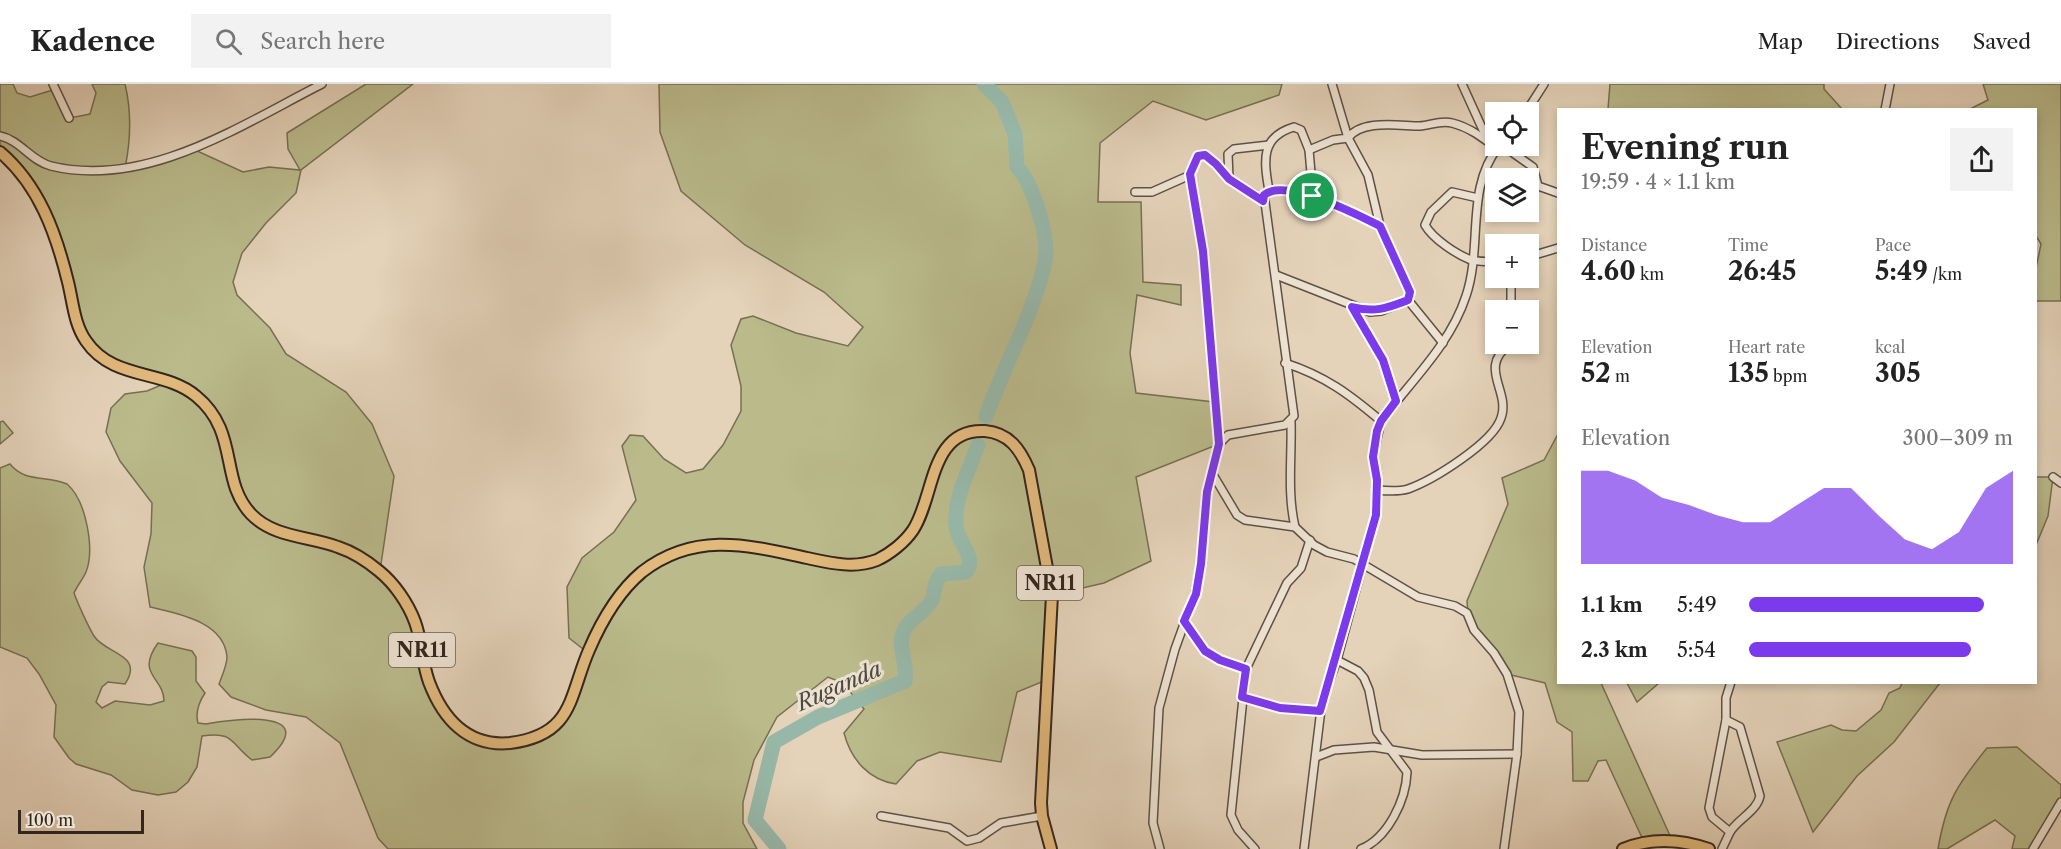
<!DOCTYPE html>
<html lang="en">
<head>
<meta charset="utf-8">
<style>
	:root { --surface:#fff; --page:#f2f2f2; --text:#222; --muted:#767676; --line:#e0e0e0; --accent:#7c3aed }
	body { margin:0; font-family:"Libre Caslon Text",serif; background:var(--page); color:var(--text); height:100vh; display:flex; flex-direction:column; font-size:22px; white-space:nowrap }
	* { box-sizing:border-box; margin:0 }
	p { font-size:20px; color:var(--muted) }
	.icon { flex:none; width:33px; height:33px; fill:none; stroke:currentColor; stroke-width:2; stroke-linecap:round; stroke-linejoin:round }
	.map { position:relative; flex:1; overflow:hidden }
	.panel { position:absolute; left:1557px; top:24px; width:480px; height:576px; display:flex; flex-direction:column; background:var(--surface); border-radius:0px; box-shadow:0 3px 9px #0003 }
	.panel>* { flex:none }
	.controls { position:absolute; left:1485px; top:18px; display:grid; gap:12px }
	.controls a { display:grid; place-items:center; width:54px; height:54px; border-radius:0px; background:var(--surface); box-shadow:0 3px 9px #0003; font-size:30px }
	.scale { position:absolute; left:18px; bottom:15px; width:126px; box-sizing:border-box; padding-left:6px; border:3px solid #33261e; border-top:0; font-size:16px; line-height:21px; white-space:nowrap; color:#33261e; -webkit-text-stroke:4px #ede2d2; paint-order:stroke }
	.pin { position:absolute; display:grid; place-items:center; width:51px; height:51px; color:#fff; margin:-26px; border:3px solid #fff; border-radius:50%; box-shadow:0 2px 6px #0007 }
	.round { display:grid; place-items:center; flex:none; width:63px; height:63px; border-radius:0px; background:var(--page) }
	.overview { display:flex; align-items:center; justify-content:space-between; height:102px; padding:0 24px }
	h1 { font-size:33px; font-weight:800; line-height:45px }
	.figures { display:grid; grid-template-columns:repeat(3,1fr); gap:9px; height:102px; padding:6px 24px }
	.figures div { display:grid; align-content:center }
	.figures b { font-size:26px; font-weight:800 }
	.figures small { font-size:16px; font-weight:400 }
	.figures p { font-size:16px }
	.chart { height:168px; padding:12px 24px }
	.chart p { display:flex; justify-content:space-between }
	.chart svg { width:100%; height:108px; margin-top:6px; fill:var(--accent); opacity:.7 }
	ul { padding:0 24px; list-style:none; font-size:20px }
	li { display:grid; grid-template-columns:96px 72px 1fr; align-items:center; height:45px }
	li i { height:15px; border-radius:8px; background:var(--accent) }
	header { display:flex; align-items:center; gap:36px; box-sizing:border-box; height:84px; padding:0 30px; background:var(--surface); border-bottom:2px solid var(--line) }
	header strong { font-size:28px }
	nav { display:flex; gap:33px; margin-inline-start:auto; font-size:21px }
	.search { width:420px; height:54px; background:var(--page); display:flex; align-items:center; gap:15px; box-sizing:border-box; padding:0 21px; border-radius:0px; color:var(--muted); font-size:22px }
	.map>svg:first-child { display:block }
	.green { fill:#baba8b; stroke:#767054; stroke-width:1.5 }
	.lines { fill:none; stroke-linecap:round; stroke-linejoin:round }
	.river { stroke:#97b8a9; stroke-width:15 }
	.minor-casing { stroke:#5f5145; stroke-width:10 }
	.trunk-casing { stroke:#33261e; stroke-width:14 }
	.minor { stroke:#ede2d2; stroke-width:7 }
	.trunk { stroke:#e2b97c; stroke-width:10 }
	.route-casing { stroke:#fff; stroke-width:12 }
	.route { stroke:#7c3aed; stroke-width:8 }
	.labels { text-anchor:middle; dominant-baseline:central; stroke-width:6; stroke-linejoin:round; paint-order:stroke }
	.shield { fill:#ede2d2; stroke:#6b5e54; stroke-width:1.5 }
	.shield-label { font-size:20px; font-weight:bold; fill:#33261e }
	.water-label { font-size:22px; font-style:italic; fill:#4c4a41; stroke:#ede2d2 }
</style>
</head>
<body>
<header>
<strong>Kadence</strong>
<div class="search"><svg class="icon" aria-label="search" viewBox="0 0 24 24"><circle cx="10" cy="10" r="6"/><path d="M15 15l6 6"/></svg>Search here</div>
<nav><a>Map</a><a>Directions</a><a>Saved</a></nav>
</header>
<div class="map">
<svg width="2061" height="765" viewBox="0 0 2061 765">
	<rect width="100%" height="100%" fill="#e4d2b9"/>
	<filter id="stains"><feTurbulence type="fractalNoise" baseFrequency=".00333" numOctaves="4"/><feColorMatrix values="0 0 0 0 .2 0 0 0 0 .09 0 0 0 0 .02 0 0 0 .5 -.17"/></filter>
	<radialGradient id="worn" r=".72"><stop offset=".6" stop-color="#630" stop-opacity="0"/><stop offset="1" stop-color="#630" stop-opacity=".3"/></radialGradient>
	<g class="green">
		<path d="M0,0H13L17,9L30,13L56,5L70,34L90,30L96,9L92,0H125C132,29 131,55 125,84L193,65L243,88L269,83L300,86L288,65L287,49L366,0H413L301,86L296,109L266,139L242,169L233,198L237,211L270,244L286,270L346,308L372,340L394,392L380,487L413,532L428,597L462,647L514,658L563,636L588,569L569,554L567,503L582,474L614,448L636,416L622,362L630,351L643,352L664,375L686,389L703,385L723,361L741,327V302L731,261L741,235L753,232L796,249L848,262L863,243L824,208L745,161L681,107L660,48L659,0H1282L1279,11L1206,36L1153,17L1100,59L1098,118H1141L1143,198L1181,201V221L1137,211L1130,269L1136,309L1214,318L1219,360L1136,393L1151,477L1104,499L1052,511L1049,595L1017,608L1001,678L940,668L917,677L896,700C869,696 851,676 844,649L864,625L843,599L828,593L777,633L754,676L743,718V739L757,765H388L378,754L340,659L306,633L266,626L231,613L219,600C222,592 227,581 227,573C224,537 178,530 150,523L144,483L151,450L152,419L120,377L106,348L111,324L125,310L147,307L166,299L129,287L84,255L49,134L0,68Z"/>
		<path d="M1610,0H1824V5L1842,25H1608Z"/>
		<path d="M1983,0H2061V217H2036V184L2041,160L2036,152V26L1970,25L1988,16Z"/>
		<path d="M3,337L13,349L0,360V338Z"/>
		<path d="M1558,350V598L1601,599L1672,756L1644,758L1606,676L1598,677L1588,697H1573L1572,648L1557,638L1545,599L1507,590C1490,568 1467,546 1467,517L1508,420L1502,394L1544,376Z"/>
		<path d="M10,380C25,399 47,391 67,400C86,416 95,465 86,488C83,495 77,502 74,509C78,520 88,542 94,552C105,570 145,570 125,600L108,598L102,603L96,618L102,624L115,617L150,621L164,617C164,593 135,591 158,559L192,567L196,573V597L205,609C199,618 195,628 198,639L206,640C231,635 322,624 270,673L252,676C230,659 234,647 202,652L197,683L188,698L176,708L158,711L132,706L111,691L76,680L69,674L54,653L56,621L39,590L27,574L0,563V384Z"/>
		<path d="M2036,393H2053L2048,432L2036,461Z"/>
		<path d="M1627,599H1659L1637,618Z"/>
		<path d="M1902,599H1940L1894,658L1857,692L1813,748L1777,658L1831,641L1842,646L1856,647L1881,626L1889,609L1900,604Z"/>
		<path d="M2017,663L2061,701V718L2033,765H2012L2015,752L1995,736L1947,765H1938C1946,717 1957,701 1987,664Z"/>
	</g>
	<g class="lines">
		<g class="river">
			<path d="M984,0L1002,18L1015,50L1017,83C1033,99 1050,155 1045,177C1036,225 1003,284 986,332"/>
			<path d="M779,765L755,736L774,658L818,633L905,597C908,581 899,568 902,552C906,535 925,530 932,516C936,506 932,503 941,490L966,488C978,474 957,458 956,442C954,412 969,388 978,361"/>
		</g>
		<defs>
			<g id="minor">
				<path d="M53,0L69,34"/>
				<path d="M1462,0L1488,57"/>
				<path d="M1885,26L1890,0"/>
				<path d="M1526,28L1544,0"/>
				<path d="M0,52C20,56 31,77 51,82C146,105 241,41 322,0"/>
				<path d="M1503,62L1533,83L1538,102L1558,109"/>
				<path d="M1309,66L1313,112"/>
				<path d="M1190,90L1203,167L1219,360"/>
				<path d="M1229,94L1228,70L1234,65L1269,61"/>
				<path d="M1269,107C1264,77 1260,53 1294,43L1301,46L1309,66L1333,56L1348,54L1332,0"/>
				<path d="M1135,108H1152L1188,92L1198,72L1205,71C1215,78 1221,88 1230,96C1240,104 1254,107 1263,117"/>
				<path d="M1478,114L1452,108L1431,128L1425,141C1433,155 1456,170 1471,176C1478,178 1488,177 1496,178"/>
				<path d="M1528,173L1558,164"/>
				<path d="M1276,191L1370,228L1381,227L1408,216L1443,259"/>
				<path d="M1408,216L1410,208L1380,142L1368,91L1348,54C1362,35 1399,42 1420,42C1431,41 1441,36 1452,39C1468,43 1485,54 1496,65"/>
				<path d="M1352,223L1383,276L1396,317"/>
				<path d="M1511,226V194"/>
				<path d="M1285,279C1325,292 1349,310 1381,337"/>
				<path d="M1291,338C1292,374 1287,408 1295,443"/>
				<path d="M1212,389L1237,431L1245,436L1295,443L1314,461L1327,468L1354,475L1418,513L1455,522L1467,529L1474,546L1494,569L1507,590L1519,628L1517,670L1504,765"/>
				<path d="M2053,393L2061,399"/>
				<path d="M1377,406C1387,407 1398,408 1408,405C1433,396 1493,359 1501,334C1511,307 1477,284 1510,260"/>
				<path d="M1184,537L1205,567L1220,576L1246,585L1231,731L1238,746L1255,765"/>
				<path d="M1337,576L1358,587L1364,594L1369,606L1377,648L1407,688C1406,716 1388,754 1361,765"/>
				<path d="M1246,585L1287,499L1301,484L1310,456"/>
				<path d="M1242,613L1280,624L1320,627"/>
				<path d="M1726,636L1740,643L1760,712C1757,727 1738,735 1730,748"/>
				<path d="M1316,673L1334,666L1374,663L1422,671L1517,670"/>
				<path d="M881,732L949,744L967,757L979,754L1001,739L1042,732"/>
				<path d="M1160,765L1153,739L1159,624L1175,565L1195,510L1201,480L1207,408L1219,360L1228,351L1285,341L1294,332L1264,111C1285,93 1358,131 1380,142"/>
				<path d="M1304,765L1322,617L1337,576L1376,431L1377,396L1373,373L1381,337C1411,297 1450,261 1466,212C1483,162 1465,104 1499,62"/>
				<path d="M1722,765L1730,748L1712,733L1709,724L1726,636V614L1731,598"/>
				<path d="M2033,765L2061,718"/>
			</g>
			<g id="trunk">
				<path d="M0,68C39,101 56,149 68,198C73,218 74,240 86,257C113,297 164,285 196,312C240,348 219,396 251,430C274,454 309,452 338,463C353,468 367,477 379,487C394,499 408,519 415,538C422,557 422,579 429,598C443,635 468,663 510,659C574,651 569,612 589,566C601,538 618,508 642,488C695,447 748,461 807,474C830,479 854,485 877,476C890,470 905,458 913,446C935,413 929,344 985,347C1009,349 1020,365 1029,386L1052,511L1041,719L1042,732L1051,765"/>
				<path d="M1623,765C1652,753 1680,755 1709,765"/>
			</g>
		</defs>
		<use href="#minor" class="minor-casing"/>
		<use href="#trunk" class="trunk-casing"/>
		<use href="#minor" class="minor"/>
		<use href="#trunk" class="trunk"/>
	</g>
	<g class="lines">
		<defs>
			<path id="route" d="M1205,71L1216,80L1229,95L1263,117L1264,111C1285,93 1358,131 1380,142L1410,208L1408,216C1387,224 1375,229 1352,223L1383,276L1396,317L1381,337L1377,347L1373,373L1377,396L1376,431L1320,627L1280,624L1242,613L1246,585L1220,576L1205,567L1184,537L1196,510L1201,480L1207,408L1219,360L1203,167L1190,90L1198,72Z"/>
		</defs>
		<use href="#route" class="route-casing"/>
		<use href="#route" class="route"/>
	</g>
	<g class="labels">
		<g class="shield">
			<rect x="1017" y="482" width="66" height="34" rx="4.5"/>
			<rect x="389" y="549" width="66" height="34" rx="4.5"/>
		</g>
		<g class="shield-label">
			<text x="1050" y="499">NR11</text>
			<text x="422" y="566">NR11</text>
		</g>
		<g class="water-label">
			<text transform="translate(839 602) rotate(-24)">Ruganda</text>
		</g>
	</g>
	<rect width="100%" height="100%" filter="url(#stains)"/>
	<rect width="100%" height="100%" fill="url(#worn)"/>
</svg>
<div class="controls">
<a><svg class="icon" aria-label="locate" viewBox="0 0 24 24"><circle cx="12" cy="12" r="6"/><path d="M12 2v4M12 18v4M2 12h4M18 12h4"/></svg></a>
<a><svg class="icon" aria-label="layers" viewBox="0 0 24 24"><path d="M12 4l9 5-9 5-9-5zM3 14l9 5 9-5"/></svg></a>
<a>+</a>
<a>−</a>
</div>
<div class="scale">100 m</div>
<div class="pin" style="left:1312px;top:112px;background:#1e9e55"><svg class="icon" aria-label="arrive" viewBox="0 0 24 24"><path d="M6 21V4h12l-3 4 3 4H6"/></svg></div>
<section class="panel">
<div class="overview"><div><h1>Evening run</h1><p>19:59 · 4 × 1.1 km</p></div><a class="round"><svg class="icon" aria-label="share" viewBox="0 0 24 24"><path d="M12 15V3M7 8l5-5 5 5M5 13v7h14v-7"/></svg></a></div>
<div class="figures">
<div><p>Distance</p><b>4.60<small> km</small></b></div>
<div><p>Time</p><b>26:45</b></div>
<div><p>Pace</p><b>5:49<small> /km</small></b></div>
</div>
<div class="figures">
<div><p>Elevation</p><b>52<small> m</small></b></div>
<div><p>Heart rate</p><b>135<small> bpm</small></b></div>
<div><p>kcal</p><b>305</b></div>
</div>
<div class="chart"><p><span>Elevation</span>300–309 m</p>
<svg viewBox="0 0 160 44" preserveAspectRatio="none"><path d="M0 44V6L10 6L20 10L30 17L40 20L50 24L60 27L70 27L80 20L90 13L100 13L110 24L120 34L130 38L140 31L150 13L160 6V44z"/></svg>
</div>
<ul>
<li><b>1.1 km</b>5:49<i style="width:89%"></i></li>
<li><b>2.3 km</b>5:54<i style="width:84%"></i></li>
</ul>
</section>
</div>
</body>
</html>
